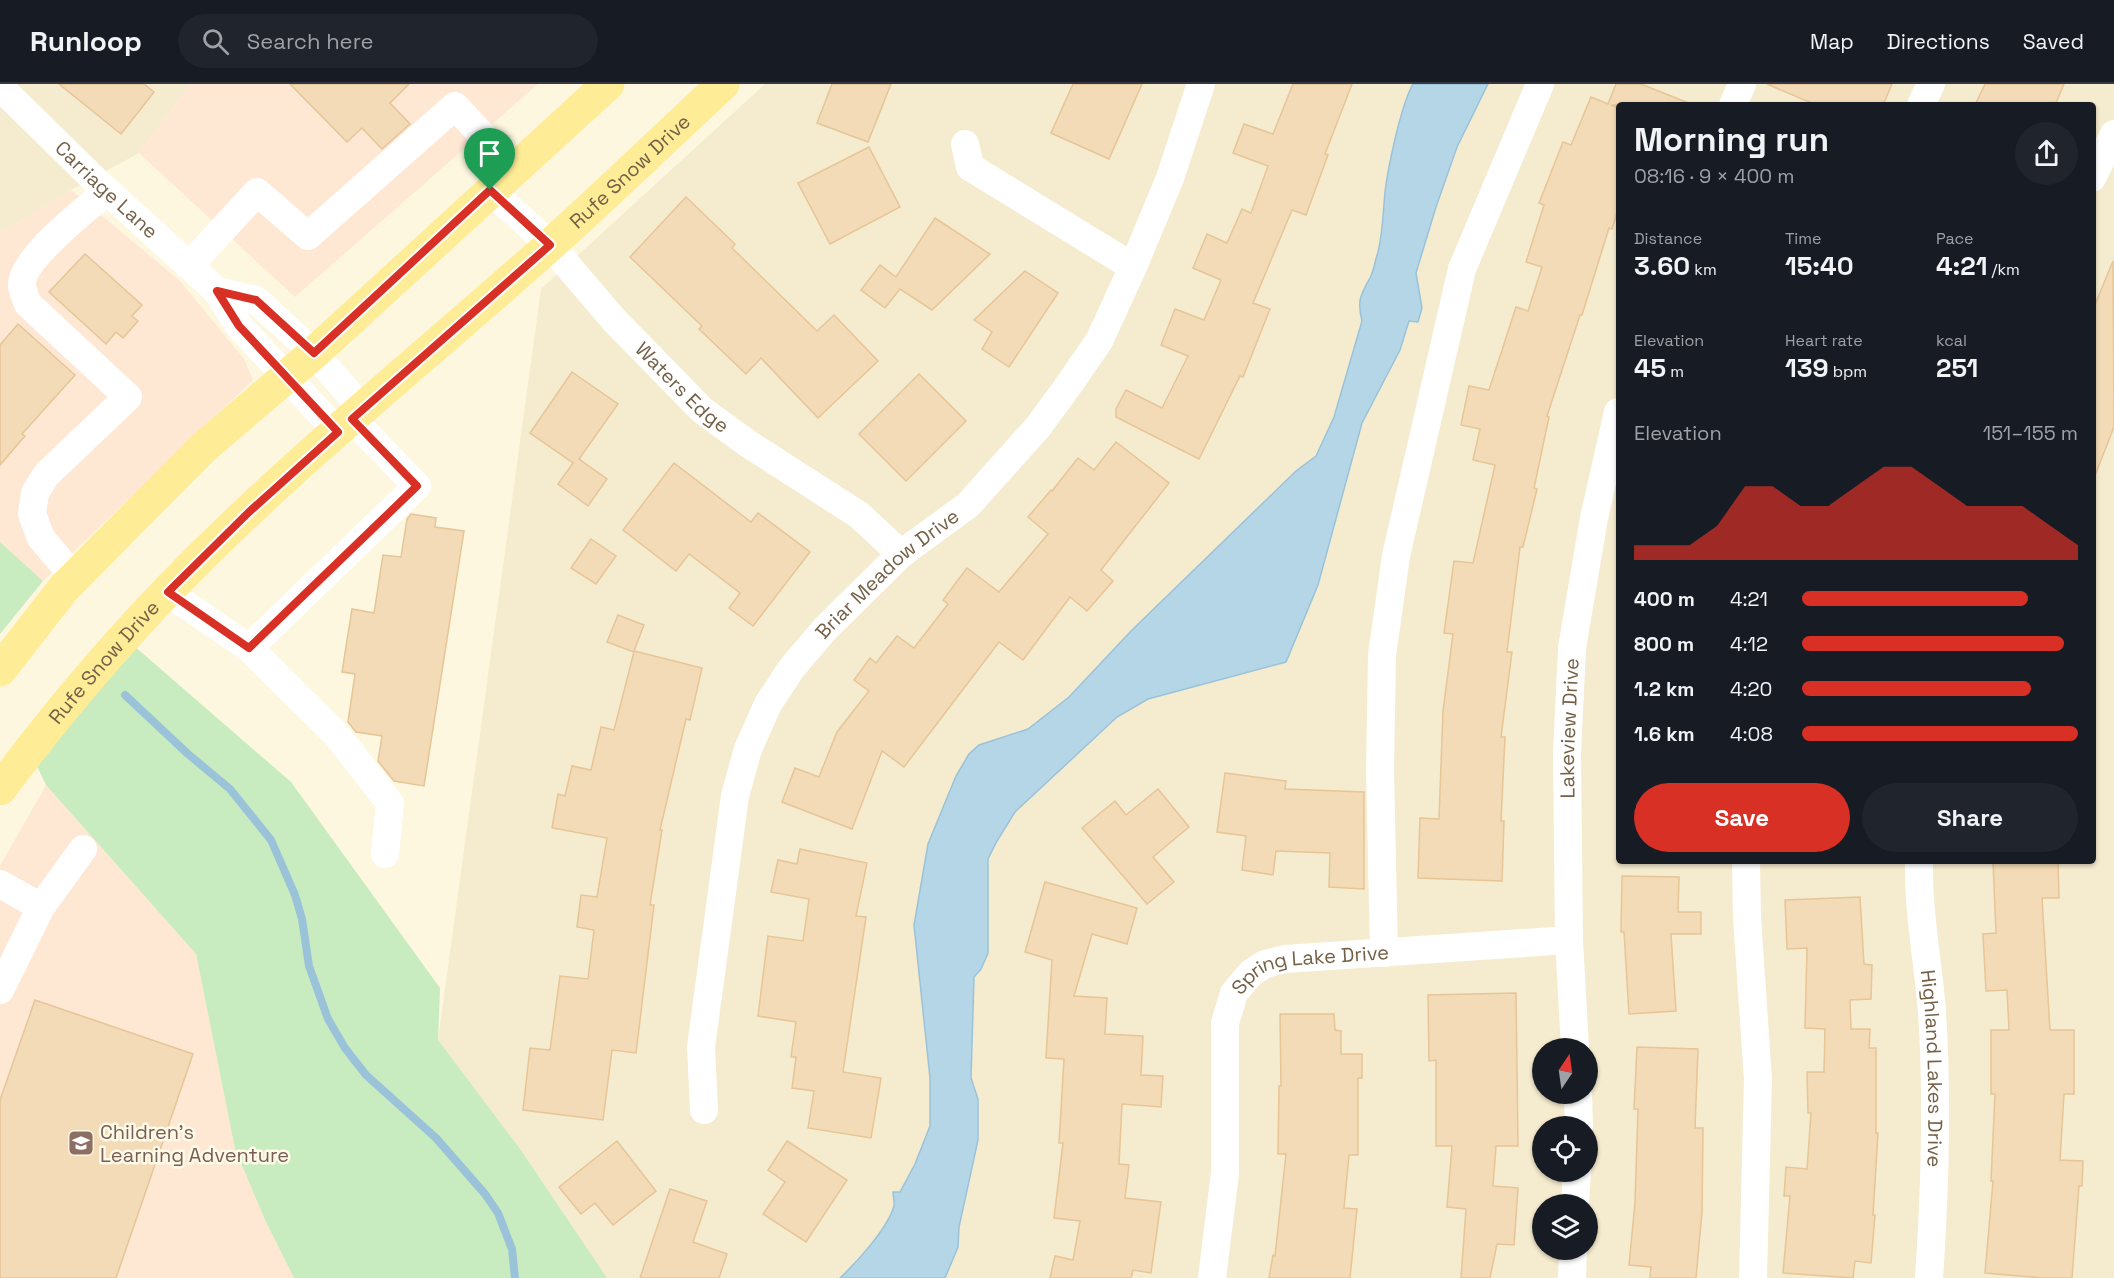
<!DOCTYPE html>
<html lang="en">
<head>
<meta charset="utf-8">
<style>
	:root { --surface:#171b24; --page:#20242c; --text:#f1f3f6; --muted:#9ea1a6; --line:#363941; --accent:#d93025 }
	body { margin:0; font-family:"Space Grotesk",sans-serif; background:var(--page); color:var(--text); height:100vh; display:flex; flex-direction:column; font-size:22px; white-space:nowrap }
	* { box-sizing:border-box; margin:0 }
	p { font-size:20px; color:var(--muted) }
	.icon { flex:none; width:33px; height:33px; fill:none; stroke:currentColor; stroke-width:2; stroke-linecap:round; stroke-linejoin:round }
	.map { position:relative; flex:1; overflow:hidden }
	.panel { position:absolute; left:1616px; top:18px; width:480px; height:762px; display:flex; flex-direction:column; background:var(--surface); border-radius:6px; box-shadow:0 2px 4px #0004 }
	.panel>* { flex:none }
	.needle { width:39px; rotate:13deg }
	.buttons { position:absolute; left:1532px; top:954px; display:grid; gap:12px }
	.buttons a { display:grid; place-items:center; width:66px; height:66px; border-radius:50%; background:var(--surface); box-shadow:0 2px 4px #0004; font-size:30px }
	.pin { position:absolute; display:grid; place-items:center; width:51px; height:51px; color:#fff; margin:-62px -26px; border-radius:50% 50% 50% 0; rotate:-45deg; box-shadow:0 0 6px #0007 }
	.pin .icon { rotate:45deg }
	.round { display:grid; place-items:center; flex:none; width:63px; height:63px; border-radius:32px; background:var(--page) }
	.head { display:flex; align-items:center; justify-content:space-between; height:102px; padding:0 18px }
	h1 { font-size:33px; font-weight:700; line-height:45px }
	.figures { display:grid; grid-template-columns:repeat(3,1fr); gap:9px; height:102px; padding:6px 18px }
	.figures div { display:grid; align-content:center }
	.figures b { font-size:26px; font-weight:700 }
	.figures small { font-size:16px; font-weight:400 }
	.figures p { font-size:16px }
	.chart { height:168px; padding:12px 18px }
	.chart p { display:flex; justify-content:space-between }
	.chart svg { width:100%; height:108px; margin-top:6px; fill:var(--accent); opacity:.7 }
	.cta { display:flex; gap:12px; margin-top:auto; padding:12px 18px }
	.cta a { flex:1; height:69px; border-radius:36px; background:var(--accent); color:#fff; font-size:24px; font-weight:700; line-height:69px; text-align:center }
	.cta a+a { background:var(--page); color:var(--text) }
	ul { padding:0 18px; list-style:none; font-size:20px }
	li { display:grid; grid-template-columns:96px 72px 1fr; align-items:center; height:45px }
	li i { height:15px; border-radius:8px; background:var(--accent) }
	header { display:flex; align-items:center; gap:36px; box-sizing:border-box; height:84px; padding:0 30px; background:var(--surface); border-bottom:2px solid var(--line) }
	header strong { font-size:28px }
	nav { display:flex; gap:33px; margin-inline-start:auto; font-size:21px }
	.search { width:420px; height:54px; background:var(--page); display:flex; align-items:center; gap:15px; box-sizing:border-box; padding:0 21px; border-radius:33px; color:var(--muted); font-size:22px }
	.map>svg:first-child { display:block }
	.residential { fill:#f5ebce; fill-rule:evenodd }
	.commercial { fill:#fee8d3 }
	.green { fill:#c8ebbf }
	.water { fill:#b4d6e7; stroke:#9ac3d9; stroke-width:1.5 }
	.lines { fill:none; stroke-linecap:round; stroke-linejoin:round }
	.stream { stroke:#9ac3d9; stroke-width:8 }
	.building { fill:#f3dbb7; stroke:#e6c597; stroke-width:1.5 }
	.minor { stroke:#fff; stroke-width:28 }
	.major { stroke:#feec96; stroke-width:33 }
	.route-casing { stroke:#fff; stroke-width:12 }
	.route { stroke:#d93025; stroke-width:8 }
	.labels { text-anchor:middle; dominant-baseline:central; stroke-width:5; stroke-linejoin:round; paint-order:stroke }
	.street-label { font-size:20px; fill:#746047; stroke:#fffae7 }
	.education-label { font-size:20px; fill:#785e54; stroke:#fffae7; text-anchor:start }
</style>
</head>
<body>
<header>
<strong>Runloop</strong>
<div class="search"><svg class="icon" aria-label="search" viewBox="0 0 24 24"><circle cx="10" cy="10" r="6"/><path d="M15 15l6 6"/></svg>Search here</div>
<nav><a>Map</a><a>Directions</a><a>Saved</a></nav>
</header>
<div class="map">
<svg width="2114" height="1194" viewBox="0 0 2114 1194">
	<rect width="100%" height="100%" fill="#fdf7e0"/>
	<g class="residential">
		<path d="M0,0H191L139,69L71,106L0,149Z"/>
		<path d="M765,0H2114V1194H605L438,956L541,205ZM1618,21H2092V777H1618ZM1542,964H1587V1010H1542ZM1542,1042H1587V1088H1542ZM1542,1120H1587V1166H1542Z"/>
	</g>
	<g class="commercial">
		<path d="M191,0H538L295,213L139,69Z"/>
		<path d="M71,106L180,197L244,275L253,296L43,497L0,458V149Z"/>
		<path d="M46,701L196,870L235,1065L265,1136L294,1194H0V782Z"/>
	</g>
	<g class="green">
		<path d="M0,458L43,497L0,550Z"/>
		<path d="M133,561L291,698L440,904L438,956L520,1065L607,1194H294L265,1136L235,1065L196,870L46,701L36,680Z"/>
	</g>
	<path class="water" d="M1413,0H1488L1457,63L1436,123L1416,189L1422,224L1418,238L1409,237L1400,266L1362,339L1318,501L1286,578L1148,615L1117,633L1015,728L997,757L988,775V869L981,885L974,893L971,994L978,1015V1056L959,1143L958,1163L945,1194H840C856,1179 888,1144 894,1122C895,1118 893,1113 893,1108H900L915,1080L930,1042V994L914,841L928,760L956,692L969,670L979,661L1028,645L1069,613L1131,547L1296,387L1316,372L1334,333L1362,237C1357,217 1360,212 1370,194C1374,187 1375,176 1378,168C1383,148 1383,128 1385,108C1388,83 1401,21 1413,0Z"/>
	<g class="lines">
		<path class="stream" d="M125,611L188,670L230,705L271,756L295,811L302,835L309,882L328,935L345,964L366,991L436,1054L485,1110L498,1129L512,1165L515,1194"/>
	</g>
	<g class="building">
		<path d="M59,0H144L154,8L121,50Z"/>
		<path d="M290,0H409L390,19L410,40L382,65L362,44L347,58Z"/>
		<path d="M832,0H891L868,58L817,39Z"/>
		<path d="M1073,0H1142L1109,75L1051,49Z"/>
		<path d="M1293,0H1352L1325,70L1328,71L1306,131L1292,126L1253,219L1270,225L1243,293L1240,292L1199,375L1116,333V325L1126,306L1162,324L1188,272L1161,261L1175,225L1204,236L1221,196L1193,184L1207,150L1227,159L1242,125L1251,129L1268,82L1233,69L1244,40L1273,50Z"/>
		<path d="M1616,0H1641L1691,20L1611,21L1618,24V126L1612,145L1609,144L1582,231H1580L1547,332L1549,333L1534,404L1537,405L1523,463H1520L1507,568H1512L1501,653H1505L1501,737H1504L1502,797L1418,794L1420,734L1439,735L1443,627L1453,550L1444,549L1454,477L1473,479L1495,381L1473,376L1480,345L1461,341L1469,302L1489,306L1516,223L1528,227L1542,183L1526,178L1544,121L1539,119L1563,58L1571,61L1591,13L1608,20Z"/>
		<path d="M1767,0H1892L1883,21H1816Z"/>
		<path d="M1985,0H2064L2055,21H1975Z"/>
		<path d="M869,63L900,123L830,160L798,99Z"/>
		<path d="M686,113L735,160L732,164L817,247L834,231L878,277L818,334L761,274L746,290L699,245L702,242L630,173Z"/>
		<path d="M935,134L990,170L932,226L900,205L885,224L861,206L880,181L896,193Z"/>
		<path d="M85,170L142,221L132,232L138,237L123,254L116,248L106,260L49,208Z"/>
		<path d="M2113,177L2114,343L2094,394L2092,228Z"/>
		<path d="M1025,187L1058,209L1009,283L982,265L992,248L974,236Z"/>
		<path d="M18,240L75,291L22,350L25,352L0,381V261Z"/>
		<path d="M572,288L618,320L579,375L607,395L588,422L558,400L573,379L530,349Z"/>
		<path d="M919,290L966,337L906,397L859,350Z"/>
		<path d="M1116,358L1169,399L1101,486L1113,497L1087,527L1070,513L1023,576L999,558L904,683L882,667L852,745L782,718L795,684L819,693L837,648L869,607L854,596L870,574L876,579L897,552L914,564L948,520L943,516L967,484L999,508L1048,450L1028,433L1051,406L1052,407L1078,374L1094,386Z"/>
		<path d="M674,379L751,438L758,429L810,468L753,542L729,524L740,509L689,470L676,487L623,446Z"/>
		<path d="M411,430L436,434L435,443L464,447L424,702L394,697L378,677L382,652L356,648L348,638L355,590L342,588L352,525L374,529L383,471L401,473L407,435Z"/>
		<path d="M591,455L616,472L596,500L571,484Z"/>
		<path d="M618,531L644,541L634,567L702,584L690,636L686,635L660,746H662L650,821H654L636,969L612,966L603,1036L523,1026L530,964L550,966L560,892L588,895L594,846L577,843L581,811L597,813L607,754L552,744L558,710L565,712L572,682L591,686L601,643L614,646L634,568L607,558Z"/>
		<path d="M1225,689L1286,697L1285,705L1364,708V805L1329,803L1330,769L1276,767L1273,791L1242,786L1246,752L1217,748Z"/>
		<path d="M1158,705L1189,743L1153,773L1174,798L1147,820L1082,744L1115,717L1126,731Z"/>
		<path d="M800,765L867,779L856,832L866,833L843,988L881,994L871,1054L808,1044L814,1007L792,1004L796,973H791L796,938L758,932L768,852L803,857L809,815L771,808L778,776L797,780Z"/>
		<path d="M1993,777H2058L2059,814H2042L2050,946H2074V1010H2064L2060,1076L2083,1077L2082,1102H2079L2072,1194H2042L1985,1189L1993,1097H1991L1995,1010H1991V946H2009L2007,906L1986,907L1983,850L1996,849Z"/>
		<path d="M1622,792L1679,793L1678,828H1701V850H1671L1676,927L1629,930L1624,848H1621Z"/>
		<path d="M1045,798L1137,824L1127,860L1092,850L1074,912L1107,914L1105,950L1143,952L1141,991L1163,992L1161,1023L1122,1020L1119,1080L1129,1081L1125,1114L1161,1118L1151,1189L1133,1186L1131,1194H1050L1055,1172L1073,1176L1080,1137L1054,1134L1063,1059H1059L1064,975L1046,974L1052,876L1025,868Z"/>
		<path d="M1860,813L1864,880L1872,881L1871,915L1850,916L1851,945H1870L1869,964H1876V1049H1878L1873,1131H1875L1871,1179L1855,1177L1853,1194L1783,1189L1790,1112H1784L1786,1083L1807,1085L1811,1029H1808L1807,988H1824L1825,945L1805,944L1807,864L1787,865L1785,816Z"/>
		<path d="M1516,909L1518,1062H1496L1493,1102L1518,1104L1514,1161L1497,1160L1490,1194H1461L1466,1125L1447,1123L1452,1062H1436V976L1429,977L1428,911Z"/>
		<path d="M35,916L193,970L116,1194H0V1016Z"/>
		<path d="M1280,930H1334L1335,946L1341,947V970H1362V994H1358V1071H1349L1344,1124L1357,1125L1350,1194H1269L1273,1171L1275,1172L1286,1070H1278L1279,1002H1281Z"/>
		<path d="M1637,963L1698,965L1695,1044H1703L1702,1128L1696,1194H1650L1651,1183L1629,1181L1635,1119L1638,1025H1634Z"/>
		<path d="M617,1057L656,1107L613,1141L595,1119L581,1130L559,1103Z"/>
		<path d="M787,1057L847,1096L806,1158L763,1130L785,1098L768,1086Z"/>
		<path d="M670,1105L707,1117L693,1158L727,1170L719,1194H640Z"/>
	</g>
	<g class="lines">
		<g class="minor">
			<path id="s1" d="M0,3L94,95L217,207L239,242L338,348"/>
			<path d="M1733,21L1742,0"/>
			<path d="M1921,21L1931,0"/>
			<path d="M965,60L970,83L1133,183"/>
			<path d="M2092,94L2114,50"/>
			<path id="s2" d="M490,106L550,161L614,236L702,326L747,359L859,431L901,470"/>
			<path d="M189,182L257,108L308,152L455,22L514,85"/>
			<path d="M217,207L256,216L314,269L363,326"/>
			<path d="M74,493L41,454L32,430L35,409L46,391L128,313L28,220C26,215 23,208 22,202C20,175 87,125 107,107"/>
			<path d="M167,508L249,564L337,651L390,719L385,770"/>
			<path d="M249,564L417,402L352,335"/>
			<path d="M1746,777L1747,834L1758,995L1753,1194"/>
			<path id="s3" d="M1919,777C1918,828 1928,877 1932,928C1938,1017 1935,1105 1929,1194"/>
			<path d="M0,800L41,823L0,906"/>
			<path d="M41,823L83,765"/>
			<path d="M1384,869L1380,686L1382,571L1396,472L1462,185L1540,0"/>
			<path id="s4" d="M1575,964L1569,856L1567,669L1572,564L1594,434L1618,328"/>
			<path d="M1578,1010L1579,1042"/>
			<path id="s5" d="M704,1026L701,963L735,712L748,665L768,620L791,585L825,545L901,470L968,421L1038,343L1068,302L1099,257L1133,183L1170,94L1201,0"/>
			<path d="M1575,1120L1577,1088"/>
			<path id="s6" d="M1212,1194L1225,1089V939L1234,909L1251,889L1265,880L1285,875L1569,856"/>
			<path d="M1572,1194L1573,1166"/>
		</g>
		<g class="major">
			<path d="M0,586L64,504L203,364L314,269L608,0"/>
			<path id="s7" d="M0,705C58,628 121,553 189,485C302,371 428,270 548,163C607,110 665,54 723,0"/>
		</g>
	</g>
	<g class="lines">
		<defs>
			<path id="route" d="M490,106L550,161L352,335L417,402L249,564L168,508L249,428L338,348L239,242L217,207L256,216L314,269Z"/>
		</defs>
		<use href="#route" class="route-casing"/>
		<use href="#route" class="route"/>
	</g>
	<defs>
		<symbol id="school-square" viewBox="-11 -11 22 22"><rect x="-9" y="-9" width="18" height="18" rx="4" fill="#8d6e63" stroke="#fffae7"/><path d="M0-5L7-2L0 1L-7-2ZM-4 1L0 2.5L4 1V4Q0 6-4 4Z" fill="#fff"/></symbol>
	</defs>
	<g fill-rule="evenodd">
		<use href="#school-square" x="66" y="1044" width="30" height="30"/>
	</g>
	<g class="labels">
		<g class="street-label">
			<text stroke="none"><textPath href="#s7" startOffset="884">Rufe Snow Drive</textPath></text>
			<text stroke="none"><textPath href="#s1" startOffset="148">Carriage Lane</textPath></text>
			<text stroke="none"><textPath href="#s2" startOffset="276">Waters Edge</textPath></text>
			<text stroke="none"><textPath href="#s5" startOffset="592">Briar Meadow Drive</textPath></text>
			<text stroke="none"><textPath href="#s7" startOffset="164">Rufe Snow Drive</textPath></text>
			<text stroke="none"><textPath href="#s4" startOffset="320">Lakeview Drive</textPath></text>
			<text stroke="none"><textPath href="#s6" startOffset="372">Spring Lake Drive</textPath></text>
			<text stroke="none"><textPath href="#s3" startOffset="208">Highland Lakes Drive</textPath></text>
		</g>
		<g class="education-label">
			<text x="100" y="1048">Children's<tspan x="100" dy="23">Learning Adventure</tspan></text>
		</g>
	</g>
</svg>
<div class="buttons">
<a><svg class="needle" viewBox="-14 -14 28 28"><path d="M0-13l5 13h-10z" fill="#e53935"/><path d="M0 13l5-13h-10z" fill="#9ea1a6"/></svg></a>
<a><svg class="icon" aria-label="locate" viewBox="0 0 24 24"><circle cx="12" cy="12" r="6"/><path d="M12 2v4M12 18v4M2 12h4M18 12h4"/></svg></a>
<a><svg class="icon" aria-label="layers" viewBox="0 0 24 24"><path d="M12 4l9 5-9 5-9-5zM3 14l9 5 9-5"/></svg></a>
</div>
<div class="pin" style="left:490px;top:106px;background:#1e9e55"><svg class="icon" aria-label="arrive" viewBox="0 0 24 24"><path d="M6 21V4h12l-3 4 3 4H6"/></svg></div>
<section class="panel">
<div class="head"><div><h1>Morning run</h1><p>08:16 · 9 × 400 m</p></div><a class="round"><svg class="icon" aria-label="share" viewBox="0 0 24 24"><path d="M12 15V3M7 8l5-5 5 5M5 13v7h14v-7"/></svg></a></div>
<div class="figures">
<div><p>Distance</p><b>3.60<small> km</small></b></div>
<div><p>Time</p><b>15:40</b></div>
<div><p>Pace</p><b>4:21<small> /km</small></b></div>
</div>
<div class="figures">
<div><p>Elevation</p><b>45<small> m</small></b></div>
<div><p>Heart rate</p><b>139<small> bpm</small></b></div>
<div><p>kcal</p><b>251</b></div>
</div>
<div class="chart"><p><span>Elevation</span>151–155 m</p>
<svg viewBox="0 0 160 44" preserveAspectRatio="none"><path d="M0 44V38L10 38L20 38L30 30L40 14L50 14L60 22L70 22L80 14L90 6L100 6L110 14L120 22L130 22L140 22L150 30L160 38V44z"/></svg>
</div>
<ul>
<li><b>400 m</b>4:21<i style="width:82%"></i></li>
<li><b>800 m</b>4:12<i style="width:95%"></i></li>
<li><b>1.2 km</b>4:20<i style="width:83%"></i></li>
<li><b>1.6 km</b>4:08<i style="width:100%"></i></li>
</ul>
<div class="cta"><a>Save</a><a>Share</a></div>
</section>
</div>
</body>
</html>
